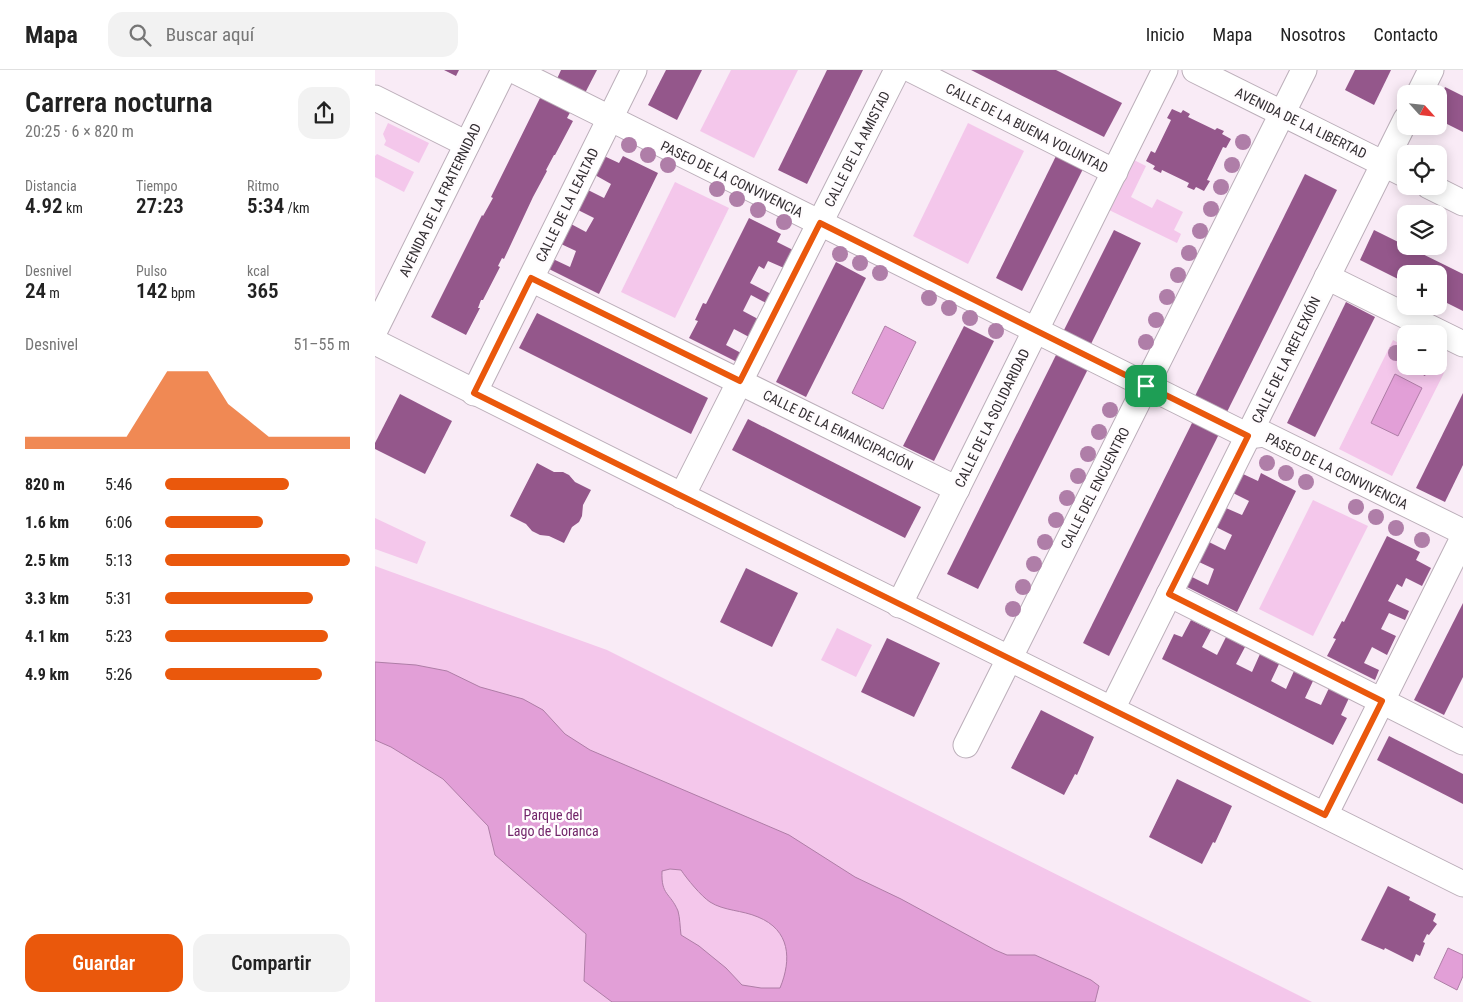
<!DOCTYPE html>
<html lang="es">
<head>
<meta charset="utf-8">
<style>
	:root { --surface:#fff; --page:#f2f2f2; --text:#222; --muted:#767676; --line:#e0e0e0; --accent:#ea580c }
	body { margin:0; font-family:"Roboto Condensed",sans-serif; background:var(--page); color:var(--text); height:100vh; display:flex; flex-direction:column; font-size:19px; white-space:nowrap }
	* { box-sizing:border-box; margin:0 }
	p { font-size:16px; color:var(--muted) }
	.icon { flex:none; width:28px; height:28px; fill:none; stroke:currentColor; stroke-width:2; stroke-linecap:round; stroke-linejoin:round }
	.map { position:relative; flex:1; overflow:hidden }
	.side { display:flex; flex-direction:column; background:var(--surface); width:375px }
	.side>* { flex:none }
	.needle { width:32px; rotate:117deg }
	.controls { position:absolute; left:1022px; top:15px; display:grid; gap:10px }
	.controls a { display:grid; place-items:center; width:50px; height:50px; border-radius:10px; background:var(--surface); box-shadow:0 2px 12px #0003; font-size:25px }
	.pin { position:absolute; display:grid; place-items:center; width:42px; height:42px; color:#fff; margin:-21px; border-radius:10px; box-shadow:0 2px 8px #0006 }
	.round { display:grid; place-items:center; flex:none; width:52px; height:52px; border-radius:15px; background:var(--page) }
	.summary { display:flex; align-items:center; justify-content:space-between; height:85px; padding:0 25px }
	h1 { font-size:28px; font-weight:600; line-height:38px }
	.figures { display:grid; grid-template-columns:repeat(3,1fr); gap:8px; height:85px; padding:5px 25px }
	.figures div { display:grid; align-content:center }
	.figures b { font-size:21px; font-weight:600 }
	.figures small { font-size:14px; font-weight:400 }
	.figures p { font-size:14px }
	.chart { height:140px; padding:10px 25px }
	.chart p { display:flex; justify-content:space-between }
	.chart svg { width:100%; height:90px; margin-top:5px; fill:var(--accent); opacity:.7 }
	.action { display:flex; gap:10px; margin-top:auto; padding:10px 25px }
	.action a { flex:1; height:58px; border-radius:15px; background:var(--accent); color:#fff; font-size:20px; font-weight:600; line-height:58px; text-align:center }
	.action a+a { background:var(--page); color:var(--text) }
	ul { padding:0 25px; list-style:none; font-size:16px }
	li { display:grid; grid-template-columns:80px 60px 1fr; align-items:center; height:38px }
	li i { height:12px; border-radius:6px; background:var(--accent) }
	header { display:flex; align-items:center; gap:30px; box-sizing:border-box; height:70px; padding:0 25px; background:var(--surface); border-bottom:1px solid var(--line) }
	header strong { font-size:24px }
	nav { display:flex; gap:28px; margin-inline-start:auto; font-size:18px }
	.search { width:350px; height:45px; background:var(--page); display:flex; align-items:center; gap:12px; box-sizing:border-box; padding:0 18px; border-radius:15px; color:var(--muted); font-size:19px }
	main { display:flex; flex:1; min-height:0 }
	.map>svg:first-child { display:block }
	.green { fill:#f4c7eb }
	.water { fill:#e29fd7; stroke:#ae7da6; fill-rule:evenodd }
	.building { fill:#94578b }
	.lines { fill:none; stroke-linecap:round; stroke-linejoin:round }
	.street-casing { stroke:#bbaeb9; stroke-width:27 }
	.street { stroke:#fff; stroke-width:25 }
	.tree { fill:#af7ea8 }
	.route-casing { stroke:#fff; stroke-width:10 }
	.route { stroke:#ea580c; stroke-width:6 }
	.labels { text-anchor:middle; dominant-baseline:central; stroke-width:5; stroke-linejoin:round; paint-order:stroke }
	.street-label { font-size:14px; fill:#342f33; stroke:#fffcfe }
	.park-label { font-size:14px; fill:#722569; stroke:#fffcfe }
</style>
</head>
<body>
<header>
<strong>Mapa</strong>
<div class="search"><svg class="icon" aria-label="search" viewBox="0 0 24 24"><circle cx="10" cy="10" r="6"/><path d="M15 15l6 6"/></svg>Buscar aquí</div>
<nav><a>Inicio</a><a>Mapa</a><a>Nosotros</a><a>Contacto</a></nav>
</header>
<main>
<section class="side">
<div class="summary"><div><h1>Carrera nocturna</h1><p>20:25 · 6 × 820 m</p></div><a class="round"><svg class="icon" aria-label="share" viewBox="0 0 24 24"><path d="M12 15V3M7 8l5-5 5 5M5 13v7h14v-7"/></svg></a></div>
<div class="figures">
<div><p>Distancia</p><b>4.92<small> km</small></b></div>
<div><p>Tiempo</p><b>27:23</b></div>
<div><p>Ritmo</p><b>5:34<small> /km</small></b></div>
</div>
<div class="figures">
<div><p>Desnivel</p><b>24<small> m</small></b></div>
<div><p>Pulso</p><b>142<small> bpm</small></b></div>
<div><p>kcal</p><b>365</b></div>
</div>
<div class="chart"><p><span>Desnivel</span>51–55 m</p>
<svg viewBox="0 0 160 44" preserveAspectRatio="none"><path d="M0 44V38L10 38L20 38L30 38L40 38L50 38L60 22L70 6L80 6L90 6L100 22L110 30L120 38L130 38L140 38L150 38L160 38V44z"/></svg>
</div>
<ul>
<li><b>820 m</b>5:46<i style="width:67%"></i></li>
<li><b>1.6 km</b>6:06<i style="width:53%"></i></li>
<li><b>2.5 km</b>5:13<i style="width:100%"></i></li>
<li><b>3.3 km</b>5:31<i style="width:80%"></i></li>
<li><b>4.1 km</b>5:23<i style="width:88%"></i></li>
<li><b>4.9 km</b>5:26<i style="width:85%"></i></li>
</ul>
<div class="action"><a>Guardar</a><a>Compartir</a></div>
</section>
<div class="map">
<svg width="1088" height="932" viewBox="0 0 1088 932">
	<rect width="100%" height="100%" fill="#f9ebf6"/>
	<g class="green">
		<path d="M356,0H423L379,88L325,61Z"/>
		<path d="M13,53L54,73L44,93L9,75L11,71L8,64Z"/>
		<path d="M593,53L649,81L593,194L538,166Z"/>
		<path d="M2,84L39,102L29,122L0,107V86Z"/>
		<path d="M759,90L771,96L756,127L777,138L782,129L808,142L799,160L806,164L802,173L734,140Z"/>
		<path d="M300,112L354,138L300,248L246,222Z"/>
		<path d="M1018,270L1031,277V296H1064V293L1072,297L1017,406L964,379Z"/>
		<path d="M938,430L993,456L938,566L884,539Z"/>
		<path d="M0,448L51,472L42,494L0,479Z"/>
		<path d="M0,496L232,580L937,932H0Z"/>
		<path d="M462,558L497,575L481,607L446,590Z"/>
	</g>
	<g class="water">
		<path d="M510,256L541,272L508,339L477,323Z"/>
		<path d="M1020,304L1047,318L1023,366L996,353Z"/>
		<path d="M0,592L41,595L72,601L105,617L148,629L168,640L190,664L215,680L414,765L480,807L526,829L620,880L632,885H660L716,910L724,916L720,932H237L209,911L211,864L120,785L113,756L68,709L16,677L0,670ZM295,799L306,800C312,809 326,826 335,832C349,841 367,840 383,847C415,860 417,889 405,918H386L367,915L351,898L324,876L306,865C305,857 305,848 303,841C295,822 286,826 287,801Z"/>
		<path d="M1073,878L1088,885V906L1082,920L1059,908Z"/>
	</g>
	<g class="building">
		<path d="M69,0H84L81,6Z"/>
		<path d="M186,0H222L209,25L181,11Z"/>
		<path d="M291,0H327L302,50L273,35Z"/>
		<path d="M452,0H488L432,114L403,100Z"/>
		<path d="M596,0H681L747,33L729,67Z"/>
		<path d="M980,0H1016L999,35L970,20Z"/>
		<path d="M1070,17L1088,26V62L1064,50V29Z"/>
		<path d="M167,24L197,39L192,48L198,51L180,85H179L171,100L172,101L158,127L129,189L127,188L123,196L125,197L108,230H106L103,238H105L91,265L56,247L107,145L108,146L118,128L116,127Z"/>
		<path d="M797,39L806,43L808,40L815,44L813,47L840,60L842,58L849,61L847,64L856,69L851,78L848,77L832,110L835,111L829,121L821,117L819,120L812,117L814,113L787,100L786,103L778,99L780,96L771,91L776,81L780,83L796,50L792,48Z"/>
		<path d="M229,86L244,93L248,86L283,103L224,224L174,199L178,189L195,197L201,181L186,174L196,154L211,162L219,148L203,140L213,120L229,128L236,114L220,105Z"/>
		<path d="M681,86L708,99L647,221L621,208Z"/>
		<path d="M930,104L962,120L851,344L819,328Z"/>
		<path d="M374,148L406,164L402,172L418,180L409,198L393,191L389,199L384,196L375,213L396,224L391,233L376,225L368,241L383,249L374,267L359,259L351,275L366,283L362,292L314,268L323,251L320,250L328,233L331,234Z"/>
		<path d="M739,160L766,173L715,276L688,262Z"/>
		<path d="M999,160L1088,204V241L1064,229V204H1031V213L985,190Z"/>
		<path d="M461,192L491,208L431,327L401,312Z"/>
		<path d="M971,232L1000,247L940,367L912,353Z"/>
		<path d="M162,243L333,328L316,364L144,278Z"/>
		<path d="M589,256L619,271L559,391L528,376Z"/>
		<path d="M683,281L714,297L603,519L572,504Z"/>
		<path d="M1031,296H1055L1050,306Z"/>
		<path d="M1088,323V395L1070,432L1041,418Z"/>
		<path d="M25,324L77,351L50,404L0,379V373Z"/>
		<path d="M373,349L546,437L530,468L357,380Z"/>
		<path d="M819,349L845,362L734,586L708,573Z"/>
		<path d="M162,393L179,402H188L194,405L200,412L216,420L208,435L207,446L204,452L197,457L189,473L174,466L165,465L157,461L151,454L135,446Z"/>
		<path d="M886,403L921,421L862,542L812,517L817,507L833,515L839,499L824,492L834,472L850,480L857,465L841,457L851,438L867,445L874,431L858,423L868,404L883,411Z"/>
		<path d="M1012,466L1045,482L1041,490L1056,498L1047,516L1031,508L1027,517L1022,514L1013,531L1034,541L1030,550L1014,543L1006,559L1021,566L1012,585L997,577L989,593L1004,600L1000,610L952,586L961,569L958,568L967,551L969,552Z"/>
		<path d="M371,498L423,523L397,577L345,552Z"/>
		<path d="M1088,533V607L1069,645L1039,630Z"/>
		<path d="M816,550L836,560L827,577L842,585L851,567L870,577L861,594L877,602L885,584L904,594L896,611L911,619L919,601L938,611L930,628L946,635L954,618L974,628L966,645L972,648L958,675L787,589L799,564L807,567Z"/>
		<path d="M512,568L565,593L539,647L486,622Z"/>
		<path d="M666,640L719,667L702,705L700,704L689,725L636,698Z"/>
		<path d="M1014,666L1088,704V734L1002,690Z"/>
		<path d="M802,709L857,736L840,773L838,772L827,794L774,767Z"/>
		<path d="M1013,816L1035,827L1034,830L1061,844L1058,851L1062,854L1054,865L1052,864L1048,872L1050,873L1045,886L1041,884L1038,892L1010,878L1009,880L986,870Z"/>
	</g>
	<g class="lines">
		<defs>
			<g id="street">
				<path d="M138,0L873,366L889,364L1088,462"/>
				<path d="M537,0L740,102"/>
				<path d="M820,0L1031,105"/>
				<path d="M1044,24L1056,0"/>
				<path d="M0,28L92,74"/>
				<path d="M1054,116L1088,133"/>
				<path d="M952,207L1088,274"/>
				<path d="M156,209L582,419"/>
				<path d="M0,260L129,0"/>
				<path d="M0,272C362,454 725,633 1088,814"/>
				<path d="M99,323L259,0"/>
				<path d="M307,426L522,0"/>
				<path d="M794,524L1088,672"/>
				<path d="M524,535L790,0"/>
				<path d="M737,639L1031,49"/>
				<path d="M591,675L929,0"/>
				<path d="M950,745L1088,468"/>
			</g>
		</defs>
		<use href="#street" class="street-casing"/>
		<use href="#street" class="street"/>
	</g>
	<g class="tree">
		<circle cx="868" cy="72" r="8"/>
		<circle cx="254" cy="75" r="8"/>
		<circle cx="273" cy="85" r="8"/>
		<circle cx="293" cy="95" r="8"/>
		<circle cx="857" cy="95" r="8"/>
		<circle cx="846" cy="117" r="8"/>
		<circle cx="342" cy="119" r="8"/>
		<circle cx="362" cy="129" r="8"/>
		<circle cx="836" cy="139" r="8"/>
		<circle cx="383" cy="140" r="8"/>
		<circle cx="409" cy="152" r="8"/>
		<circle cx="825" cy="161" r="8"/>
		<circle cx="814" cy="183" r="8"/>
		<circle cx="465" cy="184" r="8"/>
		<circle cx="485" cy="193" r="8"/>
		<circle cx="505" cy="203" r="8"/>
		<circle cx="803" cy="205" r="8"/>
		<circle cx="792" cy="227" r="8"/>
		<circle cx="554" cy="228" r="8"/>
		<circle cx="574" cy="238" r="8"/>
		<circle cx="595" cy="248" r="8"/>
		<circle cx="781" cy="250" r="8"/>
		<circle cx="621" cy="261" r="8"/>
		<circle cx="771" cy="272" r="8"/>
		<circle cx="1021" cy="283" r="8"/>
		<circle cx="735" cy="340" r="8"/>
		<circle cx="724" cy="362" r="8"/>
		<circle cx="713" cy="384" r="8"/>
		<circle cx="892" cy="393" r="8"/>
		<circle cx="911" cy="403" r="8"/>
		<circle cx="703" cy="406" r="8"/>
		<circle cx="931" cy="412" r="8"/>
		<circle cx="692" cy="428" r="8"/>
		<circle cx="981" cy="437" r="8"/>
		<circle cx="1001" cy="447" r="8"/>
		<circle cx="681" cy="450" r="8"/>
		<circle cx="1021" cy="458" r="8"/>
		<circle cx="1047" cy="470" r="8"/>
		<circle cx="670" cy="472" r="8"/>
		<circle cx="659" cy="494" r="8"/>
		<circle cx="648" cy="517" r="8"/>
		<circle cx="638" cy="539" r="8"/>
	</g>
	<g class="lines">
		<defs>
			<path id="route" d="M445,153L873,366L794,524L1007,631L950,745L99,323L156,208L365,311Z"/>
		</defs>
		<use href="#route" class="route-casing"/>
		<use href="#route" class="route"/>
	</g>
	<g class="labels">
		<g class="street-label">
			<text transform="translate(926 53) rotate(26)">AVENIDA DE LA LIBERTAD</text>
			<text transform="translate(652 58) rotate(27)">CALLE DE LA BUENA VOLUNTAD</text>
			<text transform="translate(482 79) rotate(-63)">CALLE DE LA AMISTAD</text>
			<text transform="translate(357 109) rotate(26)">PASEO DE LA CONVIVENCIA</text>
			<text transform="translate(65 130) rotate(-64)">AVENIDA DE LA FRATERNIDAD</text>
			<text transform="translate(192 135) rotate(-64)">CALLE DE LA LEALTAD</text>
			<text transform="translate(911 290) rotate(-64)">CALLE DE LA REFLEXIÓN</text>
			<text transform="translate(617 348) rotate(-64)">CALLE DE LA SOLIDARIDAD</text>
			<text transform="translate(463 360) rotate(26)">CALLE DE LA EMANCIPACIÓN</text>
			<text transform="translate(962 401) rotate(26)">PASEO DE LA CONVIVENCIA</text>
			<text transform="translate(720 418) rotate(-63)">CALLE DEL ENCUENTRO</text>
		</g>
		<g class="park-label">
			<text x="178" y="745">Parque del<tspan x="178" dy="16">Lago de Loranca</tspan></text>
		</g>
	</g>
</svg>
<div class="controls">
<a><svg class="needle" viewBox="-14 -14 28 28"><path d="M0-13l5 13h-10z" fill="#e53935"/><path d="M0 13l5-13h-10z" fill="#767676"/></svg></a>
<a><svg class="icon" aria-label="locate" viewBox="0 0 24 24"><circle cx="12" cy="12" r="6"/><path d="M12 2v4M12 18v4M2 12h4M18 12h4"/></svg></a>
<a><svg class="icon" aria-label="layers" viewBox="0 0 24 24"><path d="M12 4l9 5-9 5-9-5zM3 14l9 5 9-5"/></svg></a>
<a>+</a>
<a>−</a>
</div>
<div class="pin" style="left:771px;top:316px;background:#1e9e55"><svg class="icon" aria-label="arrive" viewBox="0 0 24 24"><path d="M6 21V4h12l-3 4 3 4H6"/></svg></div>
</div>
</main>
</body>
</html>
